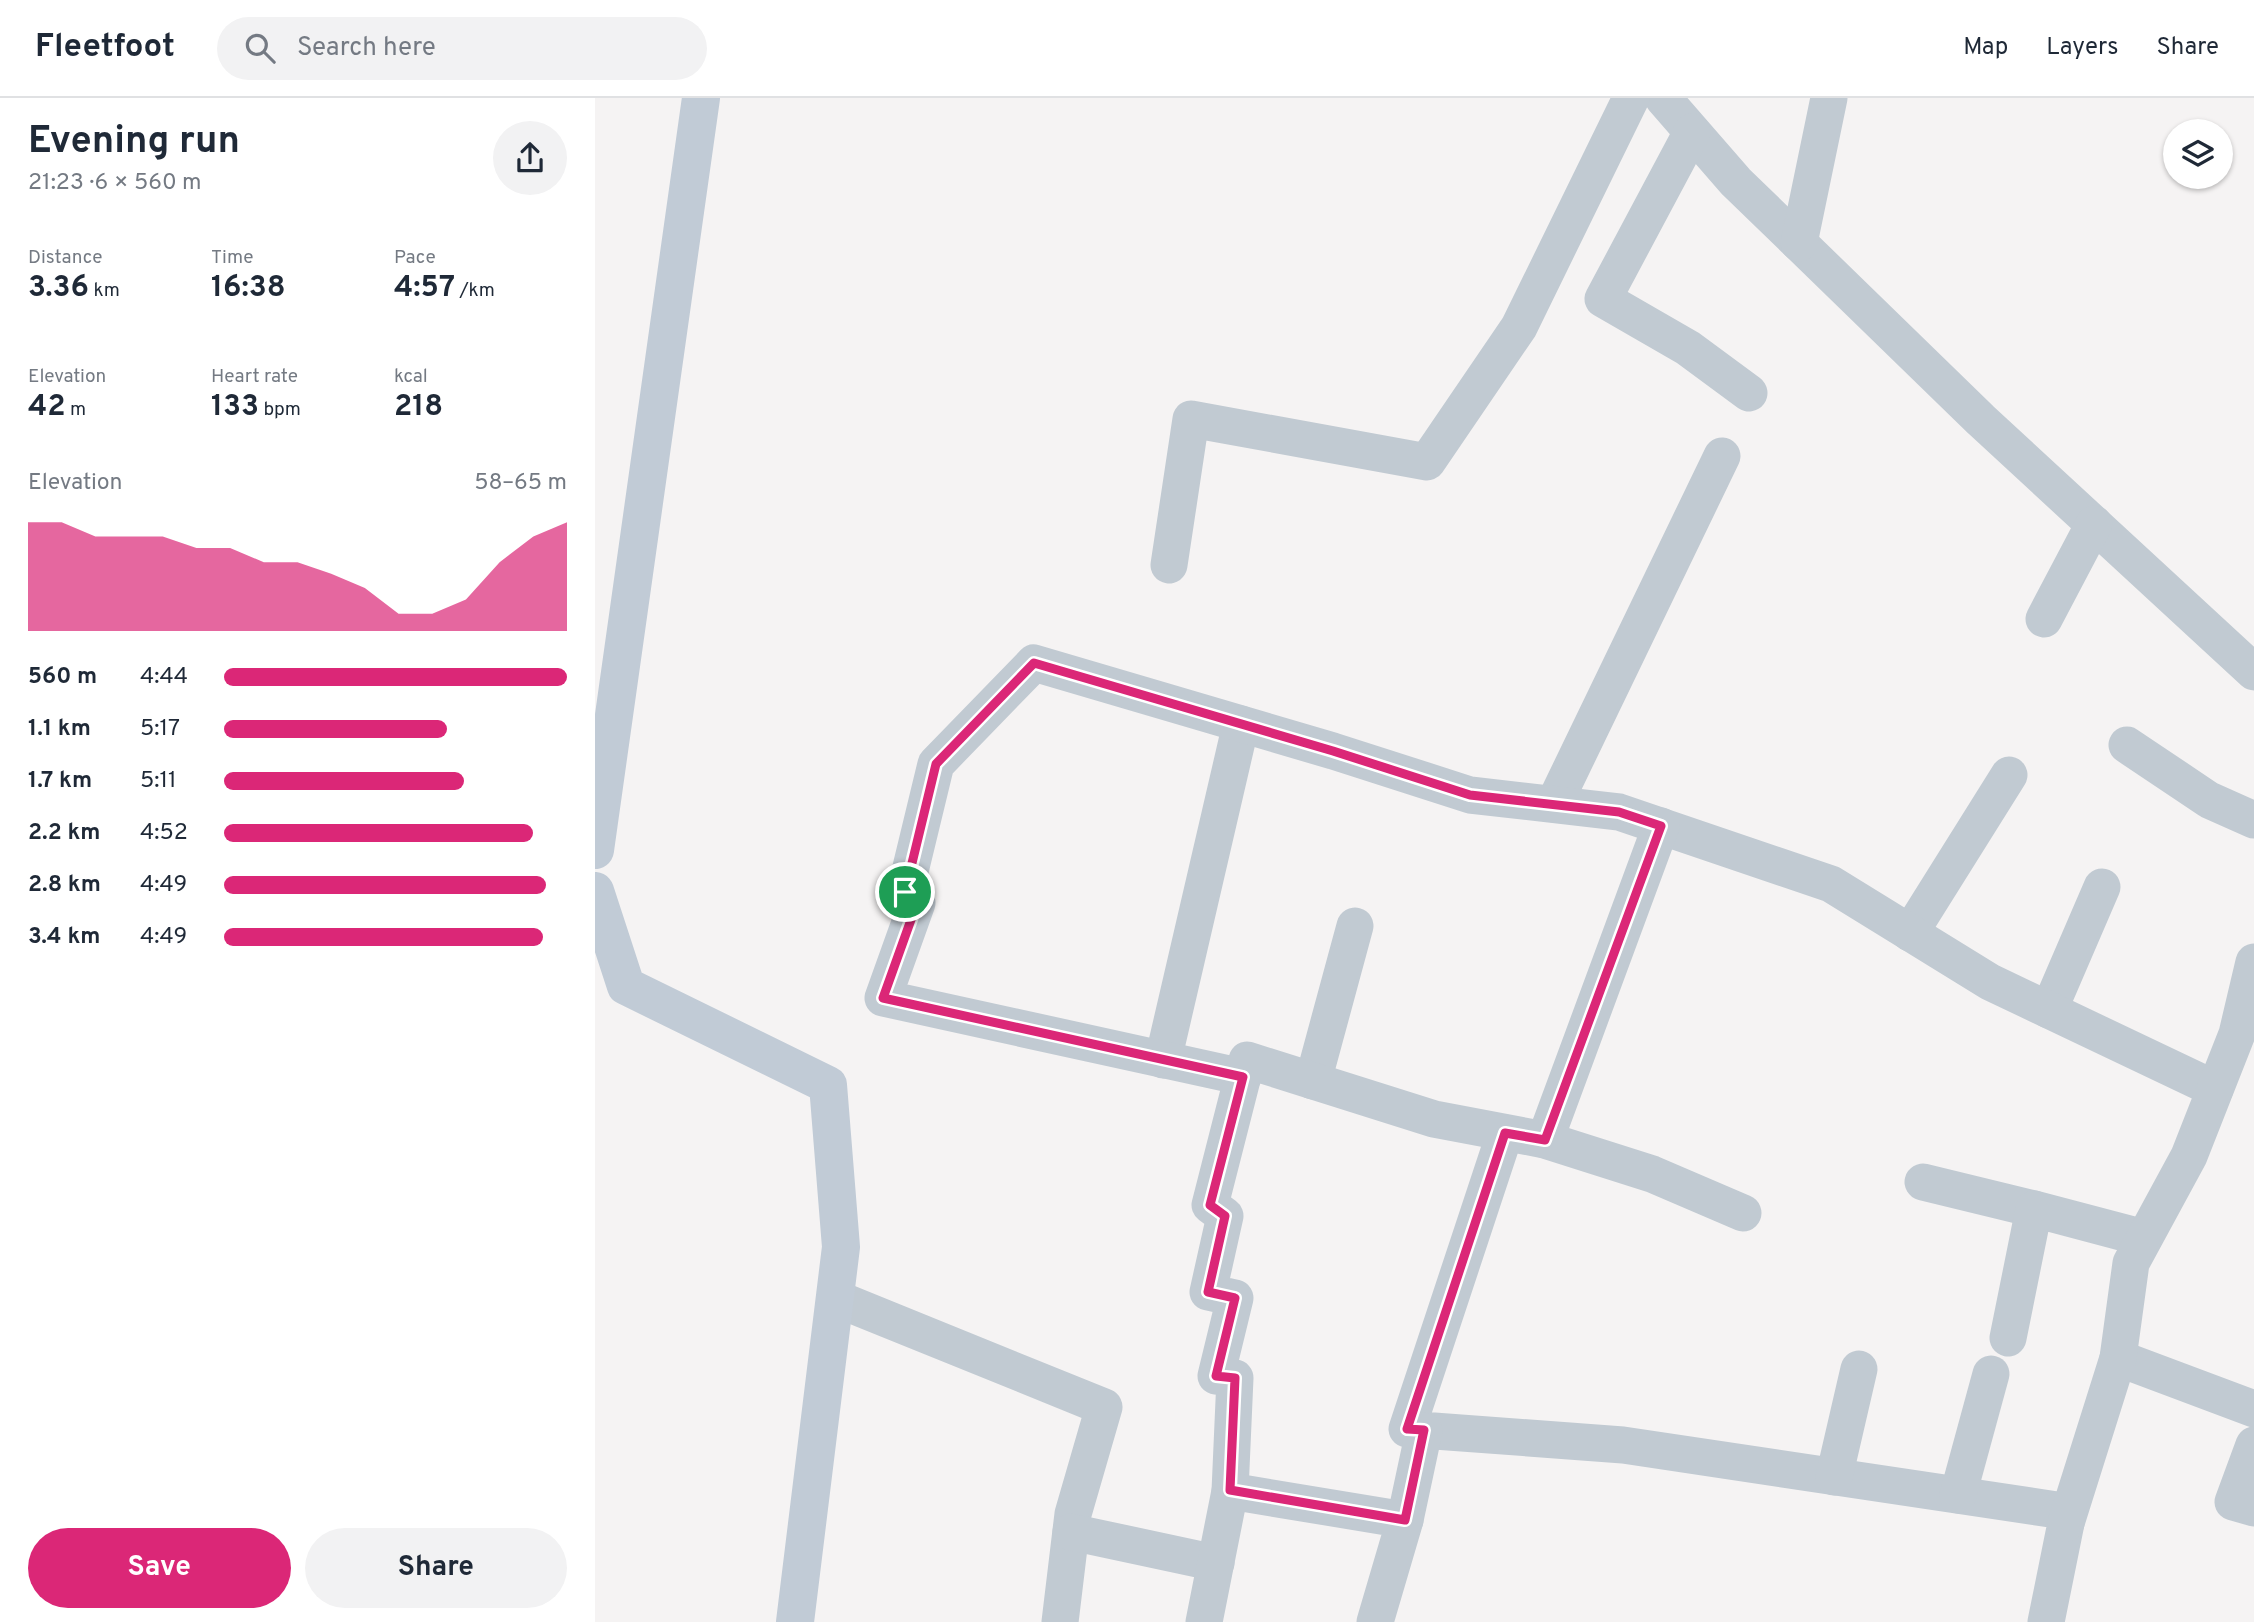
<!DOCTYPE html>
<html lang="en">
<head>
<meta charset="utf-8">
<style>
	:root { --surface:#fff; --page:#f2f2f3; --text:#1f2937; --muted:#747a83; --line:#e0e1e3; --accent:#db2777 }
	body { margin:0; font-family:Overpass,sans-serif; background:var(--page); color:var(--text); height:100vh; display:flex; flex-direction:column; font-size:26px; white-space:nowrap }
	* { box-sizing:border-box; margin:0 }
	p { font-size:23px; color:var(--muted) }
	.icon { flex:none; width:38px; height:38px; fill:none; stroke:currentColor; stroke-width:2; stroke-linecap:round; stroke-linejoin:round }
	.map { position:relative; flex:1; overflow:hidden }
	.drawer { display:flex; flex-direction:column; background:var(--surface); width:595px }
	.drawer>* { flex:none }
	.fabs { position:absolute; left:1568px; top:21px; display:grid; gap:14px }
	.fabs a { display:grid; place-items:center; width:70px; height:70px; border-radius:50%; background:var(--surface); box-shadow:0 2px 5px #0004; font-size:35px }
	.pin { position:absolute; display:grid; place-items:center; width:60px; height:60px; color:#fff; margin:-30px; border:4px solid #fff; border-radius:50%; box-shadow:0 2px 7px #0007 }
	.round { display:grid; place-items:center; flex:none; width:74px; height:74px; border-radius:37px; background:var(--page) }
	.headline { display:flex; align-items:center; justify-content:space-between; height:119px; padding:0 28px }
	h1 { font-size:38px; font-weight:700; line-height:52px }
	.figures { display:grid; grid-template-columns:repeat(3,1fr); gap:10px; height:119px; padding:7px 28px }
	.figures div { display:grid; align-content:center }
	.figures b { font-size:30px; font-weight:700 }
	.figures small { font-size:19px; font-weight:400 }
	.figures p { font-size:19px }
	.chart { height:196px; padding:14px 28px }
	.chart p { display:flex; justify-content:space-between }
	.chart svg { width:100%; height:126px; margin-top:7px; fill:var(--accent); opacity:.7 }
	.action { display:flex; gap:14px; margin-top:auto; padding:14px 28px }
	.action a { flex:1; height:80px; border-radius:42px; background:var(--accent); color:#fff; font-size:28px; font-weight:700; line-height:80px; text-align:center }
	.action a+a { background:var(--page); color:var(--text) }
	ul { padding:0 28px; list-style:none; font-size:23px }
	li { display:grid; grid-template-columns:112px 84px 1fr; align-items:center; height:52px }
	li i { height:18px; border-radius:9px; background:var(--accent) }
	header { display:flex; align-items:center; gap:42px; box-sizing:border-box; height:98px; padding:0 35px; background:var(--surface); border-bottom:2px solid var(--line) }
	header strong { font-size:33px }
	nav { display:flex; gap:38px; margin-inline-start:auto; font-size:24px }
	.search { width:490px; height:63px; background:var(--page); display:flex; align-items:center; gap:18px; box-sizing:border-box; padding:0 24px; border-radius:38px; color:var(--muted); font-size:26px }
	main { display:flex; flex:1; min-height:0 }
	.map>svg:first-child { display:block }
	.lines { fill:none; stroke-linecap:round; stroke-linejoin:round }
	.street { stroke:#c1cad2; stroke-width:37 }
	.secondary { stroke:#c1cbd6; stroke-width:38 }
	.route-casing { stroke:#fff; stroke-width:14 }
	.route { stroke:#db2777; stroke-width:9 }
</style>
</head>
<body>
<header>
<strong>Fleetfoot</strong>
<div class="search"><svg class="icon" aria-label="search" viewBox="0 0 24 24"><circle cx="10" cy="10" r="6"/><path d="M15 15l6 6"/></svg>Search here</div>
<nav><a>Map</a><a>Layers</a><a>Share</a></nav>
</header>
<main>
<section class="drawer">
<div class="headline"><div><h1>Evening run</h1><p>21:23 · 6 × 560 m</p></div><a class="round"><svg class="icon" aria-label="share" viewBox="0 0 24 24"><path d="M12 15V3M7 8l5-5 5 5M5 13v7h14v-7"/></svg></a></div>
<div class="figures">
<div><p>Distance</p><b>3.36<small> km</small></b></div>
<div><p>Time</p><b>16:38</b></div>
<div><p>Pace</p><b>4:57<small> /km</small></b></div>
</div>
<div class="figures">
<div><p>Elevation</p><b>42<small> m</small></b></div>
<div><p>Heart rate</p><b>133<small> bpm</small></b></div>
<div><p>kcal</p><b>218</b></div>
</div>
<div class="chart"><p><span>Elevation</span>58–65 m</p>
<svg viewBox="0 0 160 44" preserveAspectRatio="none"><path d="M0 44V6L10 6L20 11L30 11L40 11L50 15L60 15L70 20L80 20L90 24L100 29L110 38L120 38L130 33L140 20L150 11L160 6V44z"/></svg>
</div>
<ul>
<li><b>560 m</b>4:44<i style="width:100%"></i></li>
<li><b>1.1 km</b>5:17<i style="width:65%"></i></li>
<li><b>1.7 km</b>5:11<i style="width:70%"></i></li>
<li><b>2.2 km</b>4:52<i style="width:90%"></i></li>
<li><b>2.8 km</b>4:49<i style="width:94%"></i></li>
<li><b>3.4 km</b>4:49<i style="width:93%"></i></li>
</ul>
<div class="action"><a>Save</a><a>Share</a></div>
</section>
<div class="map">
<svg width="1659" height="1524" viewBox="0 0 1659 1524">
	<rect width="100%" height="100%" fill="#f5f3f3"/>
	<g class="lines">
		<g class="street">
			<path d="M1068,0L1141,84L1204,145L1386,322L1659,574"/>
			<path d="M1097,34L1008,201L1093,250L1154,295"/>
			<path d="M1204,145L1234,0"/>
			<path d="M574,467L596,321L832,364L924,229L1036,0"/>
			<path d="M1449,521L1499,426"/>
			<path d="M1532,647L1614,702L1659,722"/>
			<path d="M959,706L1127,358"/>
			<path d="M1315,835L1414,677"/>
			<path d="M1454,912L1507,789"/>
			<path d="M568,962L646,626"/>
			<path d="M648,979L288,900L322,805L310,794L341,666L439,565L738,653L875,697L1024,714L1236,786L1395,884L1620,991"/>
			<path d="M718,983L760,828"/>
			<path d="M910,1035L812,1331L1028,1347L1462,1412L1471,1425L1451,1524"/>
			<path d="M950,1042L1066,728"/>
			<path d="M1328,1084L1439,1111"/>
			<path d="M240,1200L509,1309L478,1416L465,1524"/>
			<path d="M1413,1240L1439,1111L1549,1140"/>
			<path d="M1523,1260L1659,1311"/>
			<path d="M1659,1347L1638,1404L1659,1410"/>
			<path d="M1239,1379L1264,1271"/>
			<path d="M635,1393L640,1280L621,1278L640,1200L613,1194L630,1118L615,1107L652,962L839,1021L950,1042L1057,1076L1148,1115"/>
			<path d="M1363,1397L1396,1276"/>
			<path d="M810,1422L829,1333"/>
			<path d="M1471,1425L1523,1260L1536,1165L1594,1058L1642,936L1659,864"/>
			<path d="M476,1434L621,1465"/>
			<path d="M609,1524L635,1393L810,1422L780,1524"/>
		</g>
		<g class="secondary">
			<path d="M0,752L106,0"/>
			<path d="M0,793L31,888L233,987L246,1149L200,1524"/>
		</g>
	</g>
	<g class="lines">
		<defs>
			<path id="route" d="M439,565L738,653L875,697L1024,714L1066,728L950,1042L910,1035L812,1331L829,1332L810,1422L635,1392L640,1280L621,1278L640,1200L613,1194L630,1118L615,1107L648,979L288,900L322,805L310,794L341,666Z"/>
		</defs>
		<use href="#route" class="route-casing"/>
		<use href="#route" class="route"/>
	</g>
</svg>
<div class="fabs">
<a><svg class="icon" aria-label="layers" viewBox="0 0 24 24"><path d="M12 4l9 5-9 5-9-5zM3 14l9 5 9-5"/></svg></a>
</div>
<div class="pin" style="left:310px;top:794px;background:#1e9e55"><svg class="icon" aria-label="arrive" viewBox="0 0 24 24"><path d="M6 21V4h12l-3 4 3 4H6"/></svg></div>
</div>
</main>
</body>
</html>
